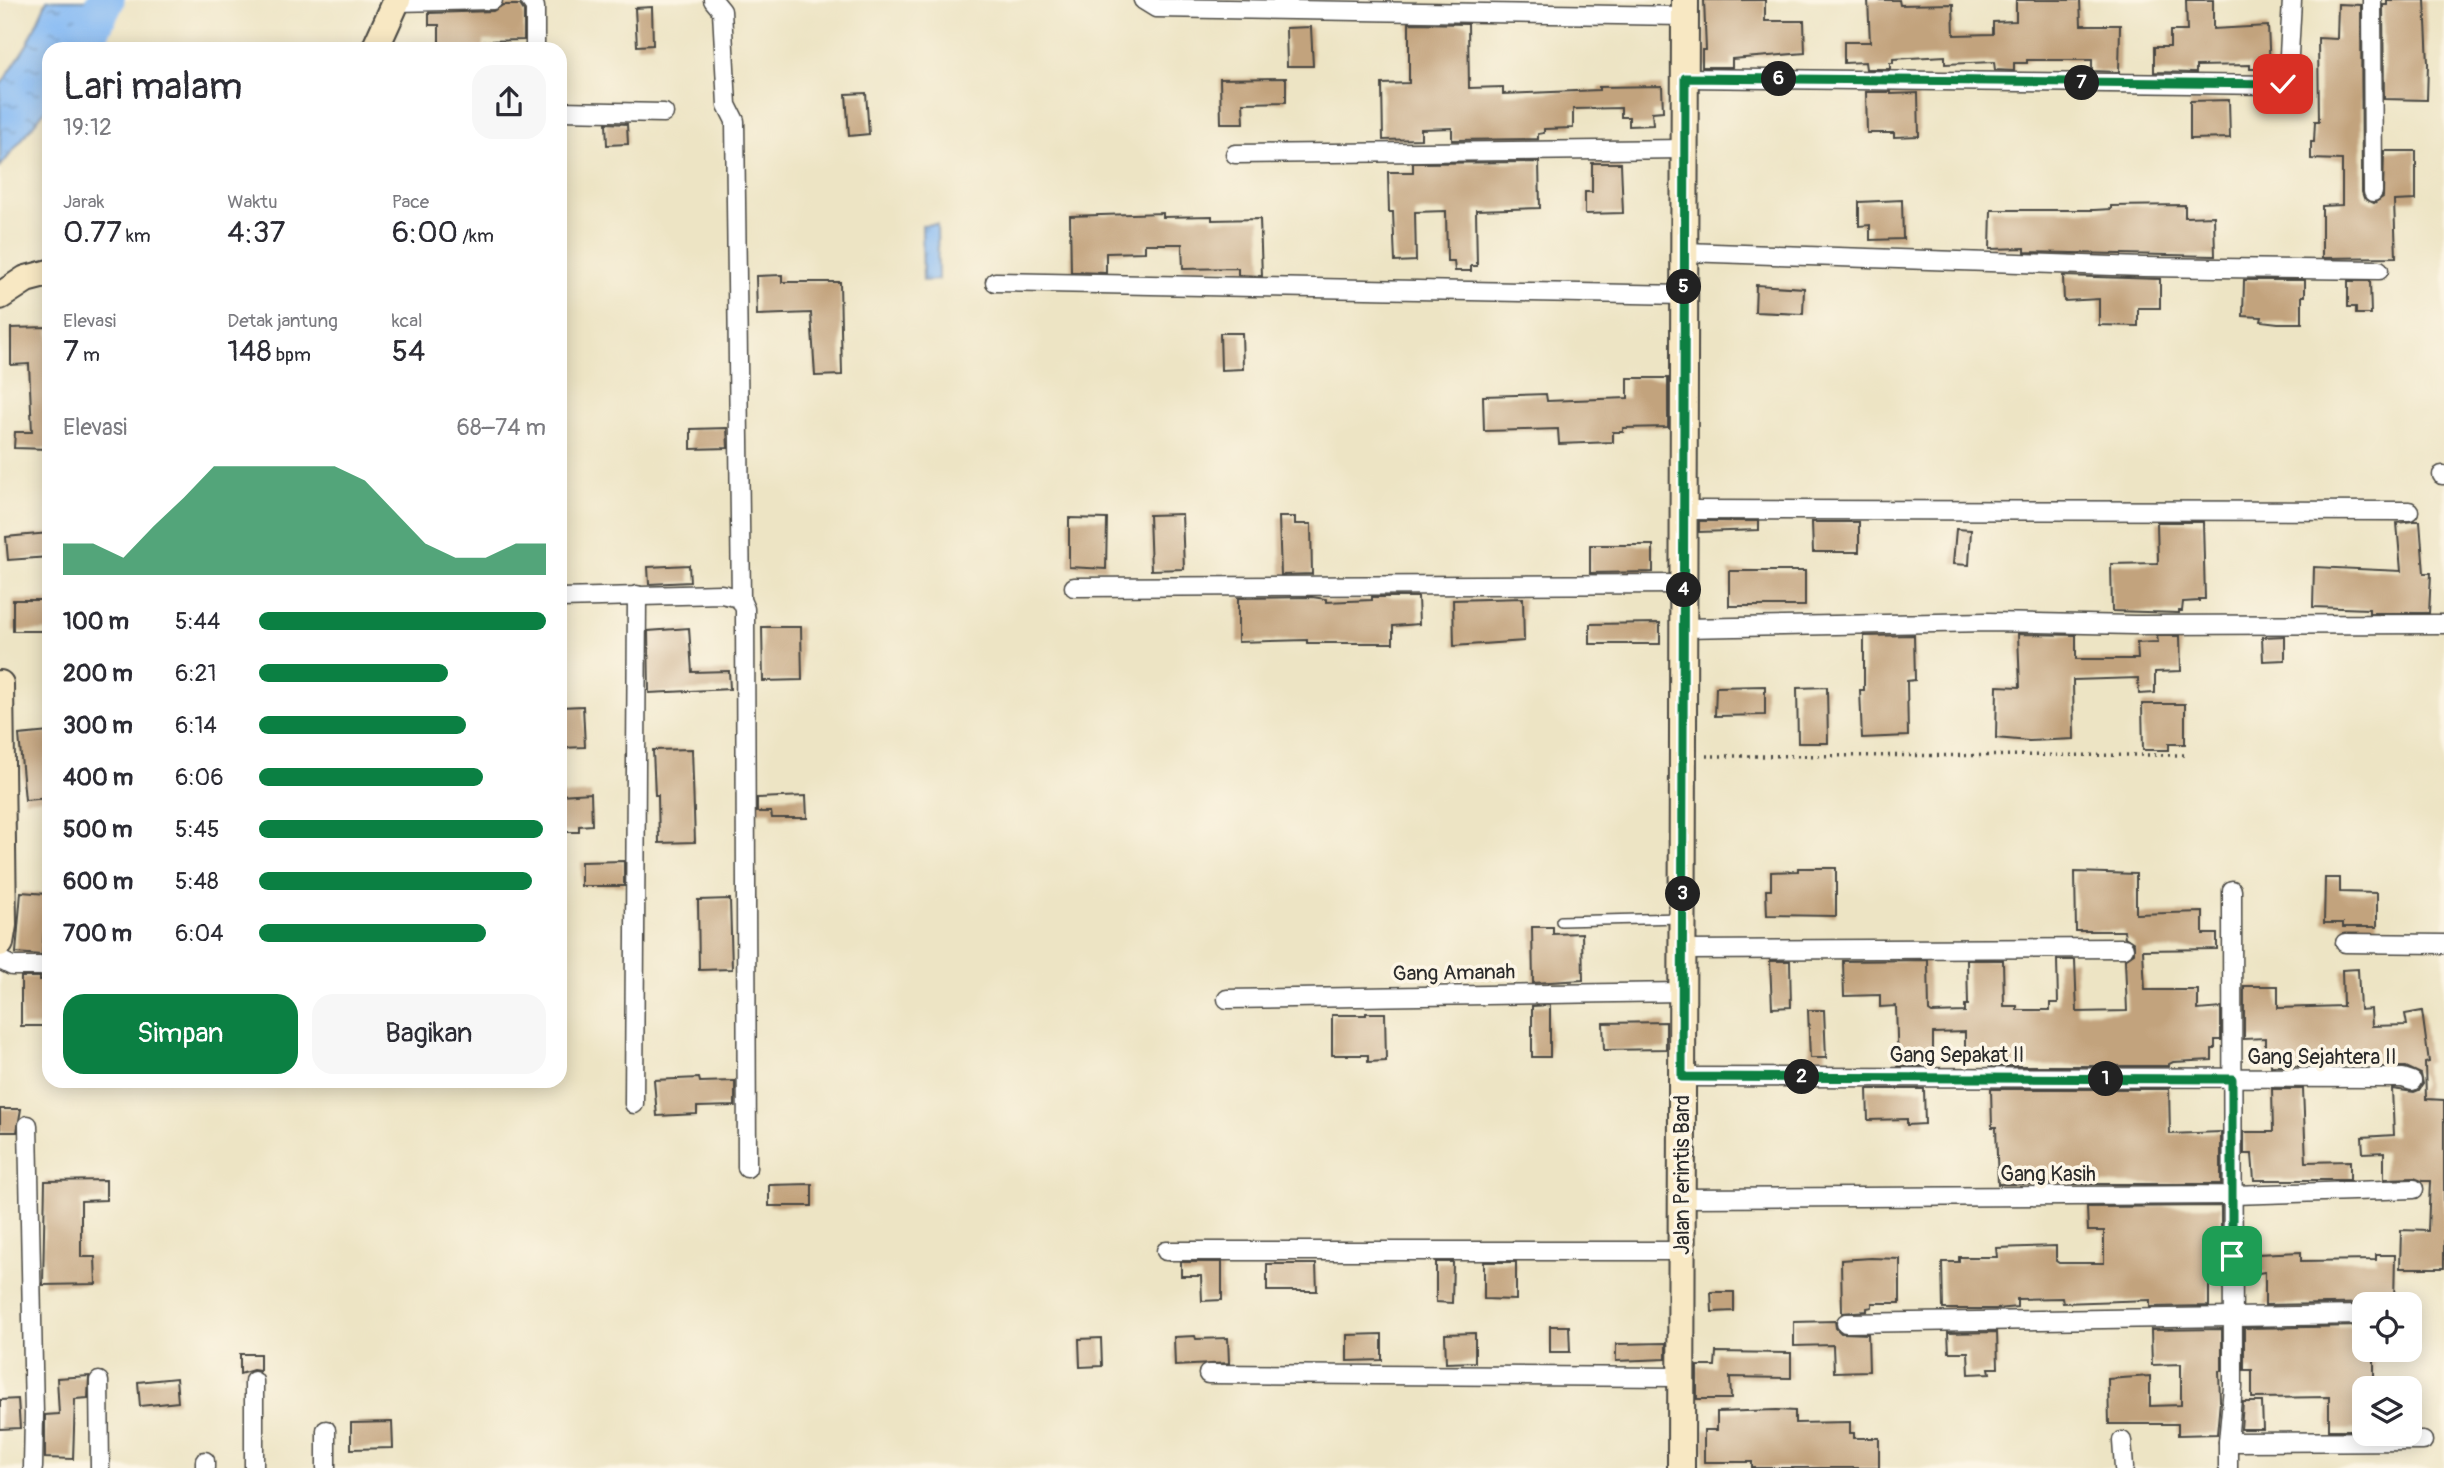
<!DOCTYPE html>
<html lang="id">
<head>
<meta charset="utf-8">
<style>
	:root { --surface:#fff; --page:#f7f7f7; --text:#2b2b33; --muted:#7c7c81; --accent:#0b8043 }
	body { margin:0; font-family:Pangolin,sans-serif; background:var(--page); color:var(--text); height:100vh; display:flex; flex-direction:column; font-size:26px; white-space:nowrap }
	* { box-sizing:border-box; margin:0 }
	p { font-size:23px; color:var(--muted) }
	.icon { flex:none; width:38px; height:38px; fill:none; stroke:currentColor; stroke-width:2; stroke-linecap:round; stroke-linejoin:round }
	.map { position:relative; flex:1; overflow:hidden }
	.panel { position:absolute; left:42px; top:42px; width:525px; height:1046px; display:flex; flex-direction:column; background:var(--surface); border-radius:21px; box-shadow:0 4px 18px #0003 }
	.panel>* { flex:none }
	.fabs { position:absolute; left:2352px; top:1292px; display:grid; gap:14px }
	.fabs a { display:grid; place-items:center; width:70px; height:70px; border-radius:14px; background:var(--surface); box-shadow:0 4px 18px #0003; font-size:35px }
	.pin { position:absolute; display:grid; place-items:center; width:60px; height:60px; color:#fff; margin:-30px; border-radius:14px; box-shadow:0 4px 10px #0006 }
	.km { position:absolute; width:35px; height:35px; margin:-18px; border-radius:50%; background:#222; color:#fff; font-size:19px; line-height:35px; text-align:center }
	.round { display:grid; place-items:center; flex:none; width:74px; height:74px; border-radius:21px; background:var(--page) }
	.headline { display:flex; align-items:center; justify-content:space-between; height:119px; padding:0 21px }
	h1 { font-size:38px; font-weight:600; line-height:52px }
	.metrics { display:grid; grid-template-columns:repeat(3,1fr); gap:10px; height:119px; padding:7px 21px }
	.metrics div { display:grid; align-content:center }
	.metrics b { font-size:30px; font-weight:600 }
	.metrics small { font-size:19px; font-weight:400 }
	.metrics p { font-size:19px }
	.chart { height:196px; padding:14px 21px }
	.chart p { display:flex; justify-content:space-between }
	.chart svg { width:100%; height:126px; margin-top:7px; fill:var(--accent); opacity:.7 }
	.cta { display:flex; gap:14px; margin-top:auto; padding:14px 21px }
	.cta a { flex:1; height:80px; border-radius:21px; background:var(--accent); color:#fff; font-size:28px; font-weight:600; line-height:80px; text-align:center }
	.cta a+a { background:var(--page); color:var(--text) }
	ul { padding:0 21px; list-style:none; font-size:23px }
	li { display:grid; grid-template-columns:112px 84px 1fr; align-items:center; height:52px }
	li i { height:18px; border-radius:9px; background:var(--accent) }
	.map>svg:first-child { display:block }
	.water { fill:url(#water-ripples); stroke:#587290; stroke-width:2 }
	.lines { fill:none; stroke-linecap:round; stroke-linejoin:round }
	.river { stroke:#85baf4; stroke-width:37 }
	.building { fill:#c2a37d }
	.lane-casing { stroke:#484742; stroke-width:12 }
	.street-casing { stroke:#484742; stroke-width:21 }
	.secondary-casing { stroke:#484742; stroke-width:30 }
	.path { stroke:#484742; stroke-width:3.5; stroke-dasharray:2 5; stroke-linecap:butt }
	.lane { stroke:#fff; stroke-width:9 }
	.street { stroke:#fff; stroke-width:18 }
	.secondary { stroke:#f8e8c3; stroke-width:26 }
	.route-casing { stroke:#fff; stroke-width:14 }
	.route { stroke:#0b8043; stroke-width:9 }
	.labels { text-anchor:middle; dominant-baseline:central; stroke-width:7; stroke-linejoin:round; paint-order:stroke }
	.street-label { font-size:21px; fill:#2b2b2b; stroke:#fcf5e5 }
</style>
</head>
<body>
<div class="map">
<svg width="2444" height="1468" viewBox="0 0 2444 1468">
	<defs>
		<pattern id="water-ripples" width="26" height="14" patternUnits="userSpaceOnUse" patternTransform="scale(1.75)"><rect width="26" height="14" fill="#85baf4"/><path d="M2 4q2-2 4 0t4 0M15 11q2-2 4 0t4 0" fill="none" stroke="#6d97c6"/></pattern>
	</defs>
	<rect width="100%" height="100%" fill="#fcf5e5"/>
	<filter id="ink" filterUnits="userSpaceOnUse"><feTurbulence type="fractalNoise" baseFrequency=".0143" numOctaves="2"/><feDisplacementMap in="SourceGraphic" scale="14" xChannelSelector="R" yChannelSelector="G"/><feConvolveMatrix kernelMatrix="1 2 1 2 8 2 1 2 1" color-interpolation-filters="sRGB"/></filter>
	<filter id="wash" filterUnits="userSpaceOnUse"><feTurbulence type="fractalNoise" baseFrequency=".00686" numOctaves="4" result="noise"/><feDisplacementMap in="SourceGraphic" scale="28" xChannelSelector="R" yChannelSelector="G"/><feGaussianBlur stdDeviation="1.57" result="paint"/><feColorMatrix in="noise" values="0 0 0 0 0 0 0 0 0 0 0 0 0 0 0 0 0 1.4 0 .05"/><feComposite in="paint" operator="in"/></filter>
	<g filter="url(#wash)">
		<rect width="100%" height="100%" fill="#ede4c4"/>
		<g class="water">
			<path d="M47,0H101L82,49H49V105L0,167V86L28,43Z"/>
			<path d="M937,224L938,280L923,281L922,225Z"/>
		</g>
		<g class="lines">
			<path class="river" d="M82,49L106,0"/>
		</g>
		<g id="blocks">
			<g class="building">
				<path d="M1704,0H1765V21H1804L1805,53L1732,59V67H1702V50H1706Z"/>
				<path d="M1868,0H1899L1900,5L1953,4L1954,35L1993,34V22L2016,21V0H2080L2081,25H2120L2119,72L2092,71V60H2027V63H2014V71L1995,70L1994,62L1945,64V56L1893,59V63H1890V69H1866L1865,62L1844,63V42H1870Z"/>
				<path d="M2186,0H2213V29L2268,26L2270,69H2250V65L2196,66V73L2154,72V47H2170V31H2187Z"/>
				<path d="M2387,0H2425L2428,64L2427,100L2384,99L2383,5H2387Z"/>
				<path d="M2338,4L2361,5L2362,192L2364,198L2374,203L2383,197L2384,151H2416V200L2394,201L2396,257L2322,258V206L2342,205V160L2311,159V142H2314L2315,121H2319L2318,38L2337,39Z"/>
				<path d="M503,5H520L524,11V40L483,41V49H439V25H429V13L493,11Z"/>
				<path d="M652,7L653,45L637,46L635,8Z"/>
				<path d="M1409,23L1468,24L1469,88L1503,87V94L1599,90V87L1662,86L1663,111L1652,112L1653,125L1629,126V117H1621V108L1573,109V128L1544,129V133L1538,134V139L1452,140V128L1421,129V139L1383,140L1382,84L1409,83Z"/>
				<path d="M1311,27L1313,66H1287L1286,28Z"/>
				<path d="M1286,78V102L1243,103L1244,123H1221L1220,79Z"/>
				<path d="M1866,92H1891V94L1918,93L1919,136L1894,137V133H1867Z"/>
				<path d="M866,93L869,134L849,136L846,94Z"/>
				<path d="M2229,100L2230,138L2190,139V101Z"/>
				<path d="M606,123L627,124L628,144L607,145Z"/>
				<path d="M1539,162L1540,208L1476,210L1477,266H1471V271H1455L1454,261H1447L1446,211L1415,212L1416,261L1395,262L1393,212H1389L1388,172H1413V163Z"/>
				<path d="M1592,163H1621L1623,213L1585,214V192H1592Z"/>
				<path d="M1902,200L1903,239L1870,240V225L1859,226V202Z"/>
				<path d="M2185,205V217L2214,216L2215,256L2025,252V248L1990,249L1991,210H2094L2111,209V206Z"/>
				<path d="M1163,213V217L1212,216V220L1260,219L1262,276L1238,275V268L1183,269L1182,244H1145V252L1106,253V273L1071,272L1070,216Z"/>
				<path d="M782,275V282H840L842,375L815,376L811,313L757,315L756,276Z"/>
				<path d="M2063,276L2160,279V308H2138V326L2099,325V299L2064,301Z"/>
				<path d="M2244,280H2305V296H2302V323H2278L2261,321L2262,317L2243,316Z"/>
				<path d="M2348,281H2370L2371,314H2356V307H2348Z"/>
				<path d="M1756,285L1804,288L1803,314L1755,312Z"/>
				<path d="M49,327V449L14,448L15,432H32L29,364L11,365V328Z"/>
				<path d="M1220,333H1242L1243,369L1221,370Z"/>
				<path d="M1628,378H1668V427L1623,428V432H1613V442L1559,444L1558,429L1484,431L1483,396L1546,394L1547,401L1628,398Z"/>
				<path d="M727,428L728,448L691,449V429Z"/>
				<path d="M1182,514L1184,569L1151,570L1149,515Z"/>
				<path d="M1279,517H1295V524H1311L1312,574L1281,575Z"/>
				<path d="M1069,518L1107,519L1106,569L1069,567Z"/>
				<path d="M1699,521H1759V530L1699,532Z"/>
				<path d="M2413,521H2420L2424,573H2431L2429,613H2369V609L2313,607L2314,567L2401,571L2397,523Z"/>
				<path d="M1812,522H1859V552H1813Z"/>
				<path d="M2157,522H2203L2205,599H2199V601L2183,602L2182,611H2179V613L2112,611L2111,564L2158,563Z"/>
				<path d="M1956,529L1971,530L1969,565L1953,564Z"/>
				<path d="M49,533V557L8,560L6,537Z"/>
				<path d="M1590,545H1653V572L1590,573Z"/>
				<path d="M689,565L690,582L649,584L648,567Z"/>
				<rect x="1729" y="571" width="76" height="35"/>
				<path d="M1312,597L1326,599V602L1372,600V597H1418L1419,624L1393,626V643H1307V640L1238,642V598Z"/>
				<path d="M1523,598L1524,641L1454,646L1453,600Z"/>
				<rect x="13" y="600" width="36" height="31"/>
				<path d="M1660,623V644H1590V624Z"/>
				<path d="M762,627H801L802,680L763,681Z"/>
				<path d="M689,628L692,672L729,671L730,689L649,693L648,631Z"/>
				<path d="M2018,634L2076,635V659H2138L2137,643L2158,642L2157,636H2180L2181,671L2155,672V693L2139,694L2138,678L2073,680L2074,739L2029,741L1996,738L1997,686L2020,687Z"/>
				<path d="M1914,635L1915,680L1907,681L1908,736L1862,738L1860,690H1864V636Z"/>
				<path d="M2285,636V660L2263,661L2262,637Z"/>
				<path d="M1765,686V715L1715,716L1716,687Z"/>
				<path d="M1827,687L1828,743H1798L1797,688Z"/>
				<path d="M2142,704H2185V744H2169V750H2143Z"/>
				<path d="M583,706L585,747L560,748V707Z"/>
				<path d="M49,732V758H46L49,798L25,800L19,735Z"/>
				<path d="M692,749L695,842L659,843L658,795H655L653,750Z"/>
				<path d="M591,793L592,825L579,826V832H560V795Z"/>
				<path d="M806,796L807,818H772L771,812H757V798Z"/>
				<path d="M624,861V886H581V862Z"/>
				<path d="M1798,868H1836V916L1767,915L1766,890H1771V872L1798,871Z"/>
				<path d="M2075,872L2136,874V914L2203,912V934H2217V949L2143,950L2145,990H2198V1010L2221,1008V1040H2215V1049H2212V1060L2173,1062L2169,1064V1066H1990L1989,1056H1965V1032L1933,1033V1056L1922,1057L1923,1066H1898L1896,1006L1880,1007V995L1844,996L1843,961L1928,960L1929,1011L1932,1013L1965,1012V1005H1968L1967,960H2003L2004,1006H2017V1010H2050V1003H2058L2057,960H2075L2077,1012L2127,1011L2125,959L2134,953V943L2125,937L2124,931H2076Z"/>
				<path d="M2325,878H2340V892L2377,893V927H2343V923H2324Z"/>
				<path d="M21,892L47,894L42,955L16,953Z"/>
				<path d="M730,899L732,969L699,970L698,900Z"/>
				<path d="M1532,927H1553V934L1582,933L1583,980L1533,983Z"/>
				<path d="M1770,961H1790L1791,1007L1772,1008Z"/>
				<path d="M2358,969L2360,1010L2371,1009L2372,1026L2407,1025L2405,1014L2422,1011L2429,1062L2425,1063L2426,1099L2444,1100V1268H2400L2401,1230L2428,1231L2430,1181H2422L2414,1178L2384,1179V1152L2363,1153L2362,1137L2394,1135L2392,1089L2414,1092L2419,1090L2423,1084L2421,1074L2406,1067H2376V1062L2301,1061L2302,1066H2271V1060H2265V1038L2244,1039V986H2278V1008L2343,1006L2342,970Z"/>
				<path d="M21,977H40V980H47L49,1026H21Z"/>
				<path d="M1550,1005V1057H1532V1006Z"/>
				<path d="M1808,1010H1824L1826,1058H1810Z"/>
				<path d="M1366,1013H1385L1386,1061L1368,1062V1055H1332V1015H1366Z"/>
				<path d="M1666,1022V1049L1604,1050L1603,1023Z"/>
				<path d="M699,1078L700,1082L735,1081V1106L697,1107V1114L657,1116L654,1080Z"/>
				<path d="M1867,1089H1924L1925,1124L1907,1125V1119L1868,1120Z"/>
				<path d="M1991,1089H2169L2170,1134L2221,1132V1184H1998L1996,1127H1992Z"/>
				<path d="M2272,1089H2303L2306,1162L2350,1161V1180H2254L2252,1154H2244V1132H2273Z"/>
				<path d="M0,1109H21L17,1132H0Z"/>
				<path d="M106,1180V1200L81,1201V1257H95L96,1284L43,1285L45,1181Z"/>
				<path d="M812,1184V1206H769V1185Z"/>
				<path d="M2221,1206V1259H2209V1306L2150,1307V1300L2063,1303L2062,1298L2017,1299V1307L1996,1309H1943L1942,1262H1959V1257H1997L1996,1248L2056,1246V1261L2059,1263H2104V1231H2088L2087,1207Z"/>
				<path d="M2301,1252V1261L2376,1260V1255H2395L2394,1303L2265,1305V1272L2258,1273L2257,1254Z"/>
				<path d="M1871,1258L1900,1259V1303H1872V1307L1867,1308V1311L1842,1313L1841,1260Z"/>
				<path d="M1181,1262H1222V1300L1202,1301L1201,1276H1181Z"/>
				<path d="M1436,1262H1453L1452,1303L1436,1302Z"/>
				<path d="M1484,1262H1516V1300L1484,1299Z"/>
				<path d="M1267,1264H1316L1317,1291H1267Z"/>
				<path d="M1711,1292H1734V1311L1712,1312Z"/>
				<path d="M1835,1321L1836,1328L1841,1333L1868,1334L1869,1371L1834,1372L1833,1345L1794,1346V1322Z"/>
				<path d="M1550,1326H1569L1570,1352H1550Z"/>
				<path d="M2364,1326V1349H2374V1388H2364V1430H2329V1397L2252,1398V1370H2244V1328Z"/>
				<path d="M2222,1329V1371H2219L2220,1401L2217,1434L2178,1435V1424H2109L2108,1379L2150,1376V1406L2181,1405V1364L2152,1365L2151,1330Z"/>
				<path d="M1997,1332L1998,1368H1989L1990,1373L1969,1374L1968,1352H1949L1948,1333Z"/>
				<path d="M1475,1333V1362L1446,1363L1445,1334Z"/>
				<path d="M1382,1334V1360L1347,1361V1335Z"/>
				<path d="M1195,1336L1196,1339L1228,1338L1229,1363L1175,1366L1174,1337Z"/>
				<path d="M1101,1338L1102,1366L1080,1367L1079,1339Z"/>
				<path d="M1666,1343V1359L1616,1361V1344Z"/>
				<path d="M1716,1352L1791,1353V1378L1730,1377L1731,1399H1697V1366H1715Z"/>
				<path d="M240,1354H260V1371L253,1370L240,1374Z"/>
				<path d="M89,1376L88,1398L75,1399L73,1459L45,1458V1415L59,1414L57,1378Z"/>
				<path d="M176,1378L178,1402L140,1406L138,1382Z"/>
				<path d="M18,1399L20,1428L0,1429V1400Z"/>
				<path d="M2243,1402H2262L2263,1429H2241Z"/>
				<path d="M1777,1410L1795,1411V1423L1850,1422V1433H1854V1438H1879V1468H1752V1462H1704V1430H1717V1412Z"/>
				<path d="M392,1422L393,1448L351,1449V1423Z"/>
			</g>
		</g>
	</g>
	<g filter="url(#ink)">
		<use href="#blocks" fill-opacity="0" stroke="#484742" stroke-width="2"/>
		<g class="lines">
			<defs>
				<path id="lane" d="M1561,921L1681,918"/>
				<g id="street">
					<path d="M530,0L535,7V49"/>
					<path d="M713,0L722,11L727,105L735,121L741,600L745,609L747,1168"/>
					<path d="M1143,0L1156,8L1685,16"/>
					<path d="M2372,0L2373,192"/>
					<path d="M396,2L493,0"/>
					<path d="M1685,78L2276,85L2283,84L2288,73L2292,0"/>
					<path d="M560,111L664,113"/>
					<path d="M1235,154L1685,149"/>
					<path d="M1684,252L2143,267L2379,270"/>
					<path d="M995,282L1684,295"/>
					<path d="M2442,475H2444"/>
					<path d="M1684,510L2409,511"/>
					<path d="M1074,587L1684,584"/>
					<path d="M560,598L721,594L735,597L741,600"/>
					<path d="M1684,628L1987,622L2134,625L2444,624"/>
					<path d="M2345,943L2444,944"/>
					<path d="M1683,950L2124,948"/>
					<path d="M0,960L12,966H49"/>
					<path d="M1227,999L1682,992"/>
					<path d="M1682,1077L2403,1078L2412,1081"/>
					<path d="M634,1104L637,595"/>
					<path d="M28,1125L34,1414L33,1468"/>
					<path d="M1682,1198L2233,1195L2414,1189"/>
					<path d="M1166,1251H1682"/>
					<path d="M1846,1323L2364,1315"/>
					<path d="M1208,1374L1681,1377"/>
					<path d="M99,1381L100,1468"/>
					<path d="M254,1381V1468"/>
					<path d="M326,1430V1468"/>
					<path d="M2122,1441L2124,1468"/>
					<path d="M2228,1442L2423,1441"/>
					<path d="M205,1461V1468"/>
					<path d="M2228,1468V1442L2233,1387L2232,890"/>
				</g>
				<g id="secondary">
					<path d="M375,49L397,0"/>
					<path d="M0,296L26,279L49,273"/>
					<path d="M0,684L3,925L0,943"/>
					<path d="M1681,1468L1685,0"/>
				</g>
			</defs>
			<use href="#lane" class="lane-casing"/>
			<use href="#street" class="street-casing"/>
			<use href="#secondary" class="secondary-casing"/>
			<path class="path" d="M1706,756L2185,755"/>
			<use href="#lane" class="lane"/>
			<use href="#street" class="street"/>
			<use href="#secondary" class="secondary"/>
		</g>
	</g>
	<g class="lines" filter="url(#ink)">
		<defs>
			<path id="route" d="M2232,1256V1079L1682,1077L1685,78L2283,84"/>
		</defs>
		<use href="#route" class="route-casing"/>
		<use href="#route" class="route"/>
	</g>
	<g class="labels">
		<g class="street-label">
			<text transform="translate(1454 973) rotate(-1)">Gang Amanah</text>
			<text x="1957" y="1055">Gang Sepakat II</text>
			<text x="2322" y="1057">Gang Sejahtera II</text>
			<text x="2048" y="1174">Gang Kasih</text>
			<text transform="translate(1682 1175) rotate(-90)">Jalan Perintis Bard</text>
		</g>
	</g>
</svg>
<div class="fabs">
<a><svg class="icon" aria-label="locate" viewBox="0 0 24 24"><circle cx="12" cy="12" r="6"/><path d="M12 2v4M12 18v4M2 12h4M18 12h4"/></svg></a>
<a><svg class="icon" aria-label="layers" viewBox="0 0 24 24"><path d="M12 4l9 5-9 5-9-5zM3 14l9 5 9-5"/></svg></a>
</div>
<div class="pin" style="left:2232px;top:1256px;background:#1e9e55"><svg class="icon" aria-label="arrive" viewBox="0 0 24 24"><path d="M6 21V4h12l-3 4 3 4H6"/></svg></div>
<div class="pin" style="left:2283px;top:84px;background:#d93025"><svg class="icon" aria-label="check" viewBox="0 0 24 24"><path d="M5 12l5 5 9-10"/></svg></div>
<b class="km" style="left:2106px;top:1079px">1</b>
<b class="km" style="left:1802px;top:1077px">2</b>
<b class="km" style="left:1683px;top:894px">3</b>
<b class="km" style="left:1684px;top:590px">4</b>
<b class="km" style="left:1684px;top:287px">5</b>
<b class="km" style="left:1779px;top:79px">6</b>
<b class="km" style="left:2082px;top:83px">7</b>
<section class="panel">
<div class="headline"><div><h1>Lari malam</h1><p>19:12</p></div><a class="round"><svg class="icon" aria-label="share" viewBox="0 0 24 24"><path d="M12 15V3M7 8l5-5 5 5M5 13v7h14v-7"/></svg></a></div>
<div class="metrics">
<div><p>Jarak</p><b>0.77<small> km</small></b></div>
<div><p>Waktu</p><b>4:37</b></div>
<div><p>Pace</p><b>6:00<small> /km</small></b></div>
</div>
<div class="metrics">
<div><p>Elevasi</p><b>7<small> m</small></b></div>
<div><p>Detak jantung</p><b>148<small> bpm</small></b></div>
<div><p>kcal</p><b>54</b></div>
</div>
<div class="chart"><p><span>Elevasi</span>68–74 m</p>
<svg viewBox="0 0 160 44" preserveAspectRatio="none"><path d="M0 44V33L10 33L20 38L30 27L40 17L50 6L60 6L70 6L80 6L90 6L100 11L110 22L120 33L130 38L140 38L150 33L160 33V44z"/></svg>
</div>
<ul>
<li><b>100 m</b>5:44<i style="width:100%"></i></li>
<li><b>200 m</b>6:21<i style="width:66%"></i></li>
<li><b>300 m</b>6:14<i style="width:72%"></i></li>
<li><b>400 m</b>6:06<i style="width:78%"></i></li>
<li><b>500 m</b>5:45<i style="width:99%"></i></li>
<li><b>600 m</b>5:48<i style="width:95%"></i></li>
<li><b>700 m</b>6:04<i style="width:79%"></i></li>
</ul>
<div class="cta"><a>Simpan</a><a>Bagikan</a></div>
</section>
</div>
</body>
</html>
